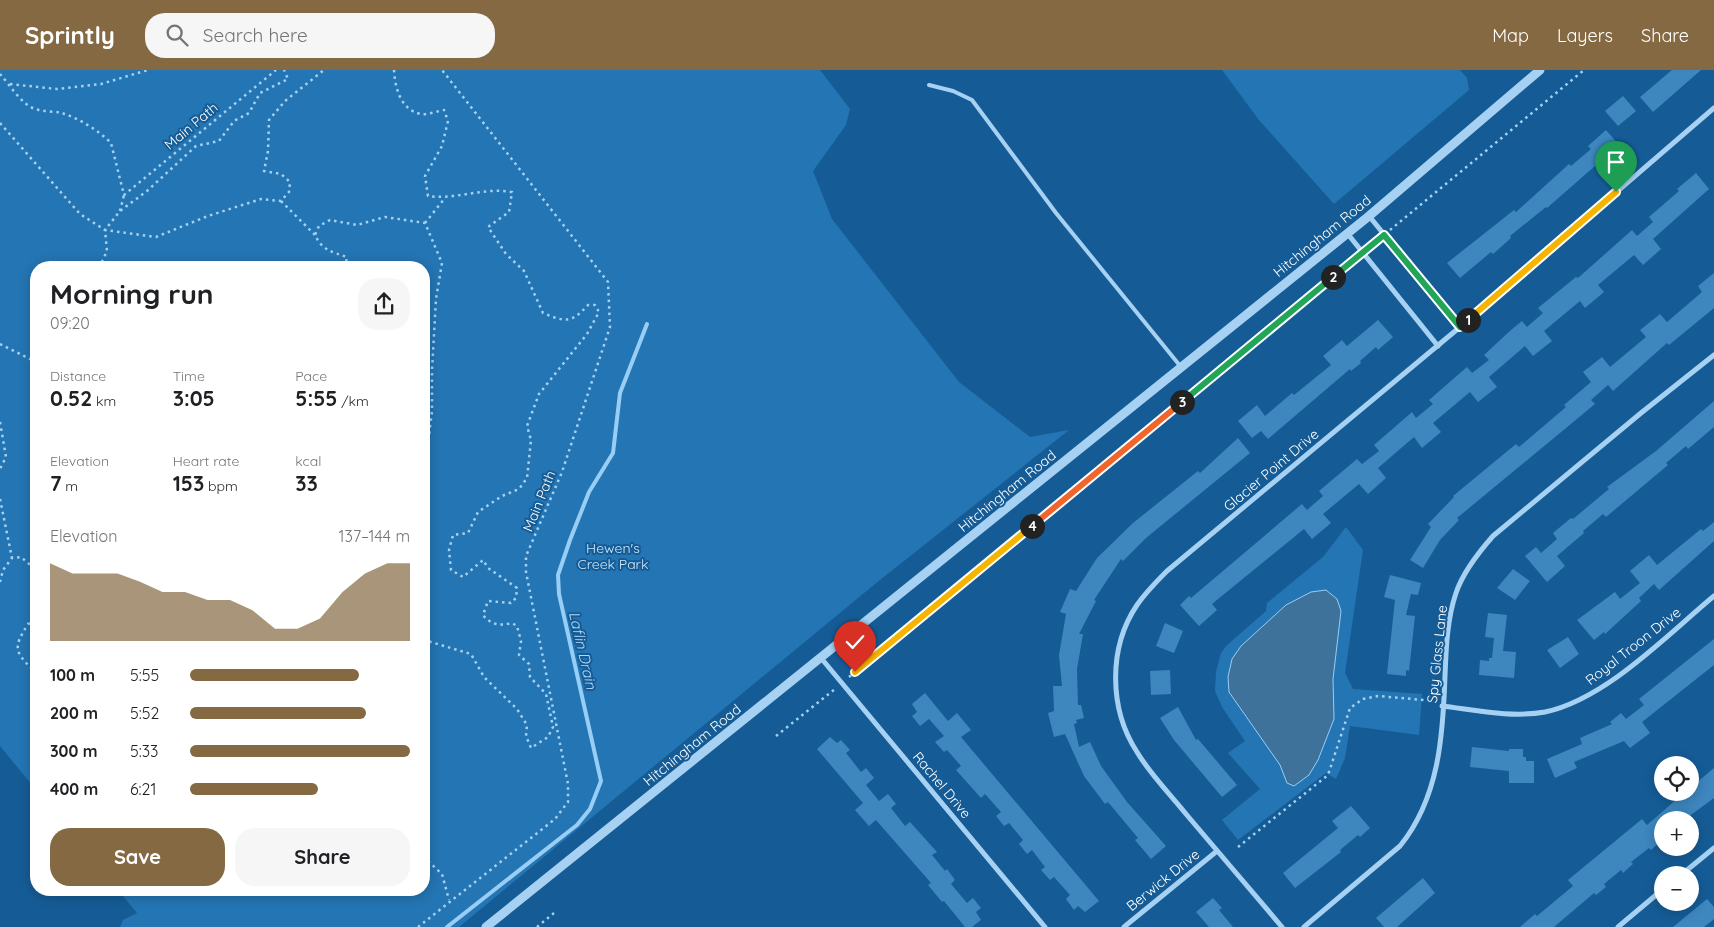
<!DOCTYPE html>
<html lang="en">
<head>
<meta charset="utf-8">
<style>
	:root { --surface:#fff; --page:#f6f6f6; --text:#202124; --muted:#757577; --accent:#846942 }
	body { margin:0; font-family:Quicksand,sans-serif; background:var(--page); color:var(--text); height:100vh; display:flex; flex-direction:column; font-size:19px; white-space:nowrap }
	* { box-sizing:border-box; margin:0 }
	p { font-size:16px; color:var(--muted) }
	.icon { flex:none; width:28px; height:28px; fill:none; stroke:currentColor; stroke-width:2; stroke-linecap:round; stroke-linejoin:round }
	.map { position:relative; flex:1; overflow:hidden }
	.details { position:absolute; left:30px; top:191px; width:400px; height:635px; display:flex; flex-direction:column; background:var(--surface); border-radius:20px; box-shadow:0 2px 12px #0003 }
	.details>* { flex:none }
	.fabs { position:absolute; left:1654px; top:686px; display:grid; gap:10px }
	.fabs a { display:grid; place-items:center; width:45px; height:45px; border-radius:50%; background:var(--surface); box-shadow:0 2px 12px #0003; font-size:25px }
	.pin { position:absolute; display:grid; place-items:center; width:42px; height:42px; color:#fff; margin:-51px -21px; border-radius:50% 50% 50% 0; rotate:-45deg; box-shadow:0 0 5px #0007 }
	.pin .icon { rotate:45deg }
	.km { position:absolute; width:25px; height:25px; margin:-12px; border-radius:50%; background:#222; color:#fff; font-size:14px; line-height:25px; text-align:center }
	.round { display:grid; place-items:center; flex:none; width:52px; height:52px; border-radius:20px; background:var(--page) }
	.summary { display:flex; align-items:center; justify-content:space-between; height:85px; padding:0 20px }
	h1 { font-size:28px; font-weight:700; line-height:38px }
	.stats { display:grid; grid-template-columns:repeat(3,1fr); gap:8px; height:85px; padding:5px 20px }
	.stats div { display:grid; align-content:center }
	.stats b { font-size:21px; font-weight:700 }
	.stats small { font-size:14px; font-weight:400 }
	.stats p { font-size:14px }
	.chart { height:140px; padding:10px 20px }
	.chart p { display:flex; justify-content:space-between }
	.chart svg { width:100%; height:90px; margin-top:5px; fill:var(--accent); opacity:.7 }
	.button { display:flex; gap:10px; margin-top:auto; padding:10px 20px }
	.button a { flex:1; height:58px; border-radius:20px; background:var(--accent); color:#fff; font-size:20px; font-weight:700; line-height:58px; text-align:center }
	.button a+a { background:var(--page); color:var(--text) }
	ul { padding:0 20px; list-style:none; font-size:16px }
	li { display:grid; grid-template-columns:80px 60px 1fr; align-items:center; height:38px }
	li i { height:12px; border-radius:6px; background:var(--accent) }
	header { display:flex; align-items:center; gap:30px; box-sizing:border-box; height:70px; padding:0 25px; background:var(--accent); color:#fff }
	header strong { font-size:24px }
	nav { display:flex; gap:28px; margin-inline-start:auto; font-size:18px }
	.search { width:350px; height:45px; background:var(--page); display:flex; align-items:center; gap:12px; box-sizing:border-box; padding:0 18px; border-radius:20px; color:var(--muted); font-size:19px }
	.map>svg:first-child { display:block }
	.green { fill:#2475b3 }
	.water { fill:#3e729b; stroke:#98cef5 }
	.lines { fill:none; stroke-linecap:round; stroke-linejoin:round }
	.stream { stroke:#98cef5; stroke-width:4 }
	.building { fill:#3d86be }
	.path { stroke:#a6d1f2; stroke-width:2.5; stroke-dasharray:2.5 4; stroke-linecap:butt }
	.service { stroke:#a6d1f2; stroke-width:4 }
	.minor { stroke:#a6d1f2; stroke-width:5 }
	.tertiary { stroke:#a6d1f2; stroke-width:9 }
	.split-1-casing { stroke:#fff; stroke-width:10 }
	.split-2-casing { stroke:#fff; stroke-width:10 }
	.split-3-casing { stroke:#fff; stroke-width:10 }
	.split-4-casing { stroke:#fff; stroke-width:10 }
	.split-5-casing { stroke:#fff; stroke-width:10 }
	.split-1 { stroke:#f5b400; stroke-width:6 }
	.split-2 { stroke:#22a559; stroke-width:6 }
	.split-3 { stroke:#22a559; stroke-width:6 }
	.split-4 { stroke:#f0652b; stroke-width:6 }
	.split-5 { stroke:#f5b400; stroke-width:6 }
	.labels { text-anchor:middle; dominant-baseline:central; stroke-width:4; stroke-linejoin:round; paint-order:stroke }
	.street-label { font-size:14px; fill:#fff; stroke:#155c96 }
	.park-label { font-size:14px; fill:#cde8fc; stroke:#155c96 }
	.water-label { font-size:15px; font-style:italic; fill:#b2dbf9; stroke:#155c96 }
</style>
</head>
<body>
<header>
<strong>Sprintly</strong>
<div class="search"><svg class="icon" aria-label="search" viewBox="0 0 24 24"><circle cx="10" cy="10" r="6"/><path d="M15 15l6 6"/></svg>Search here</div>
<nav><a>Map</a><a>Layers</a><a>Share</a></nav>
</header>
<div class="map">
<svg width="1714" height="857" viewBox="0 0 1714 857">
	<rect width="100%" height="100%" fill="#155c96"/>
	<g class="green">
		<path d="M0,0H820L850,39L846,55L813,101L832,149L959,312L1030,367L1069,360L875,514L459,857H120L123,850L137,843L118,820H424V198H36V720L0,676Z"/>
		<path d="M1222,0H1460L1467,8L1469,20L1334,134L1259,50Z"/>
		<path d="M1346,457L1363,480L1345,603L1353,619L1422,624L1419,665L1350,656L1345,688L1336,709L1326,703L1238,770L1222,750L1260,719L1228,683L1245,671L1222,637L1215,621L1216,602L1221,583L1226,576L1266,541L1267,533L1323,487Z"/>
	</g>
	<path class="water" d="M1326,520L1337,529L1341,541L1333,609L1334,649L1318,690L1309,705L1294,716L1287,713L1280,695L1229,622L1228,607L1232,589L1241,576L1286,535L1311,522Z"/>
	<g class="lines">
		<path class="stream" d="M447,857L577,755L590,739L601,711L559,524L558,505L570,470L589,422L613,383L620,323L647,254"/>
	</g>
	<g class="building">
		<path d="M1672,0H1701L1653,42L1640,27Z"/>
		<path d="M1623,26L1636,41L1618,56L1605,41Z"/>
		<path d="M1606,60L1619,75L1547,138L1546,137L1510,166L1511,168L1493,184L1491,182L1460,208L1447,193L1514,140L1516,142L1569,94L1571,96L1591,79L1588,76Z"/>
		<path d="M1696,103L1709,119L1653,169L1661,179L1643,195L1634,185L1598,215L1604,222L1585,238L1580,231L1544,261L1552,271L1533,286L1525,276L1489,307L1497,317L1478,332L1470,322L1433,353L1441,362L1422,378L1414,367L1378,398L1386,408L1368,424L1359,414L1323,444L1331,453L1312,469L1304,459L1212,534L1217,540L1199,556L1180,535L1189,526L1191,528L1302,434L1307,440L1323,426L1319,421L1357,389L1362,394L1379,381L1374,375L1412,342L1416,348L1433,334L1429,330L1467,297L1472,303L1489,290L1484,285L1511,260L1522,251L1527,257L1543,243L1538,238L1576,207L1578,208L1632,160L1637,166L1653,152L1649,147L1679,121L1677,119Z"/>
		<path d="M1714,203V238L1669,275L1667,273L1613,321L1608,315L1591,330L1595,334L1457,448L1459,450L1440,470L1423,498L1410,490L1431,457L1428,454L1454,427L1453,426L1516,374L1519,377L1566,337L1564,335L1591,312L1583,302L1602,287L1610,297L1646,267L1640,260L1660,244L1667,252L1702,222L1698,216Z"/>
		<path d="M1378,250L1393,267L1378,280L1376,277L1360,291L1361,293L1351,301L1350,299L1268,369L1261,361L1252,368L1238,351L1257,335L1265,346L1292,323L1294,325L1331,295L1323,286L1342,270L1347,276Z"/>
		<path d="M1714,331V357L1688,379L1686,376L1666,393L1668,395L1606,447L1603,444L1583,461L1584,463L1557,486L1565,496L1547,512L1525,486L1536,477L1541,483L1557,469L1553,463L1571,448L1573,449L1609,419L1607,417L1656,381Z"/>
		<path d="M1238,368L1250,383L1146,468L1123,491L1121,489L1094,530L1096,531L1079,564H1083L1077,599L1078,635H1081L1084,648L1076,650L1077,653L1074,654L1079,677L1090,672L1101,696L1127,732L1166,776L1151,789L1135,770L1138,768L1108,732L1105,734L1084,706L1065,664L1054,667L1048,643L1054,641L1053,616H1062L1059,585L1066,544L1060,542L1070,519L1076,521L1097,488L1133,453L1198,401L1200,403Z"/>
		<path d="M1714,452V471L1659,520L1654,514L1639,528L1641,531L1605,564L1604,562L1594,570L1577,550L1615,522L1620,529L1640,513L1630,501L1649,485L1657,495L1701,459L1703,461Z"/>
		<path d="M1513,499L1530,511L1515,530L1497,518Z"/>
		<path d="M1390,505L1421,513L1418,525L1411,524L1406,545L1415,546L1409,601L1406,600V606L1387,604L1395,530L1384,527Z"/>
		<path d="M1488,543L1507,545L1503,581L1516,582L1514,608L1479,605L1480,590L1489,591V588H1492L1494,568L1485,567Z"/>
		<path d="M1165,553L1183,561L1174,583L1156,576Z"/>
		<path d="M1568,567L1579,584L1560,598L1547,580Z"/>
		<path d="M1714,569V595L1642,652L1650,663L1630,678L1624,671L1574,692L1577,698L1555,708L1547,689L1582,674L1580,668L1612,654L1610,652L1621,643L1626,649L1644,635L1639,629Z"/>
		<path d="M1170,600L1171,624L1151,625L1150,601Z"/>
		<path d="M925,623L948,651L957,643L971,660L961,667L1099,831L1085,842L1078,836L1074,840L1066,829L1070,825L1054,807L1050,810L1041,800L1045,797L1032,780L1027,784L1019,774L1023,770L1009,753L1004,756L996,746L1001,742L985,724L981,728L956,700L961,696L947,680L944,682L935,672L944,666L929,649L920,656L912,646L917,642L912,634Z"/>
		<path d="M1178,637L1196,670L1198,669L1237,715L1222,727L1174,670L1160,648Z"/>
		<path d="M830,667L837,673L841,670L850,680L846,683L861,702L866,698L874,708L866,715L879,731L888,724L896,734L891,738L905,756L910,752L937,782L932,785L945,801L947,799L955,810L951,814L967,833L973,828L981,838L976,842L981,850L972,857H965L944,831L942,832L928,815L931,813L876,750L869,756L855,740L863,733L817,679Z"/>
		<path d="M1472,677L1509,681V679H1523V687H1526V691H1534V713H1509V701L1470,697Z"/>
		<path d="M1714,698V728L1684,750H1662V770L1651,780L1649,778L1631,792L1633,794L1623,803L1621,800L1604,814L1606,817L1596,825L1594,823L1554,857H1520L1535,844L1537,846L1573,816L1568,810L1642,749L1647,755L1685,722H1690V718Z"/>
		<path d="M1351,736L1370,758L1360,767L1358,765L1340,780L1341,782L1295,818L1283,803L1338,758L1332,751Z"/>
		<path d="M1423,808L1435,823L1397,857H1384L1376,848Z"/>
		<path d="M1213,828L1222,838L1219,840L1233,857H1209L1196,842Z"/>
		<path d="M1707,829L1714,837V849L1704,857H1673Z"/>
	</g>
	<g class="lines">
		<g class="path">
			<path d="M394,0C395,17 400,40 421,44C427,45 438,41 444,40L448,51L442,76L425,106L428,126C457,130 482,117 512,122L509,142L488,157L506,184L524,201L543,243C565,252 571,254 588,235H595L599,242L587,264L539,324L527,356L531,370L527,408L519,419L502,426L478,442L468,463L453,465L449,480L451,500L463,507L483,490L488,498L517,518L516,528L511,533L488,531L483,545C491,555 500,556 512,553L517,556L521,571L519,585L529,594L530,607L546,624L553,657L548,667L531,678L526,666L527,655L517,639L484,607L471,584L424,570"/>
			<path d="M0,4C10,15 21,34 35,39C44,42 54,41 62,43C80,49 98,60 111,73L124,125L276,0"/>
			<path d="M10,14L57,19L101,14L148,0"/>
			<path d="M0,53L80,144L105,160L120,141L147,121L196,76L219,71L234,51L249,43L260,23L288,9L284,0"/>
			<path d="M281,131L315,165"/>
			<path d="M120,141L124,125"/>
			<path d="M425,153L445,128"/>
			<path d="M1390,160L1584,0"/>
			<path d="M1369,178L1378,170"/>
			<path d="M99,198L107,181L105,160L156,167L208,146L261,129L281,131L289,122L290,112L281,104L264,101L268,81L269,50L285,31L324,0"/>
			<path d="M345,198L347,187C332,182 322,180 315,165L319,156L330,150L357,155L385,147L425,153L442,193L436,229L432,300V341L427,383L424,387"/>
			<path d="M0,274L36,292"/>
			<path d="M0,352L6,387L0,399"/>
			<path d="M0,429L12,488"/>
			<path d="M0,512L3,500L12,488L21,487L36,500"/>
			<path d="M36,551L28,554C13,578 14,581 34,601H36"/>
			<path d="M849,607L1357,187"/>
			<path d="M776,666L835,619"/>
			<path d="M424,704C429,710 428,717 424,723"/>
			<path d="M1238,777L1328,705L1350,638L1363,629L1378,626L1424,630"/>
			<path d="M424,785L428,791H424"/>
			<path d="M428,791L442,804L449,830"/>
			<path d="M418,857L555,749L568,732V714L526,502V486L562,402L610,257L608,212L442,0"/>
			<path d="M537,857L554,843"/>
		</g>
		<path class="service" d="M929,15L953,21L972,30L1056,143L1181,297"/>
		<g class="minor">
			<path d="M1369,146L1460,257"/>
			<path d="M1347,163L1438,276"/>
			<path d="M821,588L1045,857"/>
			<path d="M1442,636C1475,640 1512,648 1545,642C1606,629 1667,565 1714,526"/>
			<path d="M1681,805L1714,778"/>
			<path d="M1124,857L1217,781"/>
			<path d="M1282,857C1250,819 1218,782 1186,744C1170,724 1150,704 1137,682C1109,639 1108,578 1137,535C1146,522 1156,512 1167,501L1460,257L1714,38"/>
			<path d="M1304,857L1400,776C1439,728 1443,666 1445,606C1446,580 1447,549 1456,523C1463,502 1478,483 1493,466L1641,343L1714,285"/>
			<path d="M1618,857L1662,820"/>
		</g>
		<path class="tertiary" d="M486,857L1369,146L1540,0"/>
	</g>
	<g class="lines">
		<defs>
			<path id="split-1" d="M1468,250L1616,122"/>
			<path id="split-2" d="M1333,207L1384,165L1460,257L1468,250"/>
			<path id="split-3" d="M1182,332L1333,207"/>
			<path id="split-4" d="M1032,456L1182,332"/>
			<path id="split-5" d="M855,602L1032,456"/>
		</defs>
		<use href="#split-1" class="split-1-casing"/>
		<use href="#split-2" class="split-2-casing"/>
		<use href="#split-3" class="split-3-casing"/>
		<use href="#split-4" class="split-4-casing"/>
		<use href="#split-5" class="split-5-casing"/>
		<use href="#split-1" class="split-1"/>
		<use href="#split-2" class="split-2"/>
		<use href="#split-3" class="split-3"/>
		<use href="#split-4" class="split-4"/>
		<use href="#split-5" class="split-5"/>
	</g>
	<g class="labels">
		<g class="street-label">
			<text transform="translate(191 56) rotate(-40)">Main Path</text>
			<text transform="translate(1322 166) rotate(-39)">Hitchingham Road</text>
			<text transform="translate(1271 400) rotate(-40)">Glacier Point Drive</text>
			<text transform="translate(1007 421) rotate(-39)">Hitchingham Road</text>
			<text transform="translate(539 431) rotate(-68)">Main Path</text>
			<text transform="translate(1633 576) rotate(-38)">Royal Troon Drive</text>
			<text transform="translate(1437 584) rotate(-84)">Spy Glass Lane</text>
			<text transform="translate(692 675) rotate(-39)">Hitchingham Road</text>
			<text transform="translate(942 715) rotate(50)">Rachel Drive</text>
			<text transform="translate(1163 810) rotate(-39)">Berwick Drive</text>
		</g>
		<g class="park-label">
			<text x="613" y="478">Hewen's<tspan x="613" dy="16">Creek Park</tspan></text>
		</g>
		<g class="water-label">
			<text transform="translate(583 580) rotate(77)">Laflin Drain</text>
		</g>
	</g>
</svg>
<div class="fabs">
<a><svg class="icon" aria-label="locate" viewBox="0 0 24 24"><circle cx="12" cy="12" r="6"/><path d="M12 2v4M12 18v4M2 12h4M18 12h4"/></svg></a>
<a>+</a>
<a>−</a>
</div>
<div class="pin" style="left:1616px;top:122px;background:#1e9e55"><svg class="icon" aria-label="arrive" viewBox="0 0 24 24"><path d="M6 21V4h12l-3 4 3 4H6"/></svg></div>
<div class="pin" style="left:855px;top:602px;background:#d93025"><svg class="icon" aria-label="check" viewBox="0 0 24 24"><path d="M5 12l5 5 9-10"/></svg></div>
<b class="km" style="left:1468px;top:250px">1</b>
<b class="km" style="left:1333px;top:207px">2</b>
<b class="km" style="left:1182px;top:332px">3</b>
<b class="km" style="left:1032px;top:456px">4</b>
<section class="details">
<div class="summary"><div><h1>Morning run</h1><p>09:20</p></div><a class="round"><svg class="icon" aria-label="share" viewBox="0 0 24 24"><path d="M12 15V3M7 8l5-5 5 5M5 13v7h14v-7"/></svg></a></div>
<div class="stats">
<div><p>Distance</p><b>0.52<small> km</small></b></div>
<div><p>Time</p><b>3:05</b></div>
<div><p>Pace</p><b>5:55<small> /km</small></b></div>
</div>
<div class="stats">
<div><p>Elevation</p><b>7<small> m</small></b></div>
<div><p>Heart rate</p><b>153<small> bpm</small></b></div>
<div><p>kcal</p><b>33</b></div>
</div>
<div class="chart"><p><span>Elevation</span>137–144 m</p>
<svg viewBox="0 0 160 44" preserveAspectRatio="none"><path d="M0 44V6L10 11L20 11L30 11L40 15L50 20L60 20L70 24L80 24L90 29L100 38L110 38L120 33L130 20L140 11L150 6L160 6V44z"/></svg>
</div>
<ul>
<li><b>100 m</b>5:55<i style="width:77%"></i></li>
<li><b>200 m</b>5:52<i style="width:80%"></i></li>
<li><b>300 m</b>5:33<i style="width:100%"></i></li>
<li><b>400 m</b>6:21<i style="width:58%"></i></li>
</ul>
<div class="button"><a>Save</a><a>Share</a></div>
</section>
</div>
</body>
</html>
